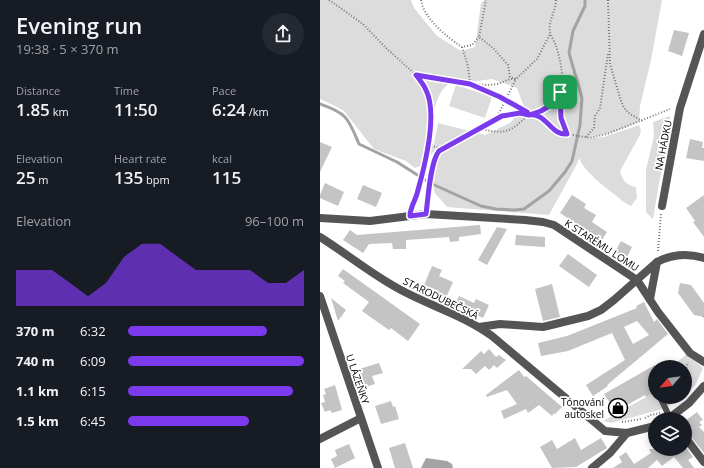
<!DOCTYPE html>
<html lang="en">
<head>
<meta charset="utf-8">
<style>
	:root { --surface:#171b24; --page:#242831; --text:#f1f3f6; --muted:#9ea1a6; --accent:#7c3aed }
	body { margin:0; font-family:"Open Sans",sans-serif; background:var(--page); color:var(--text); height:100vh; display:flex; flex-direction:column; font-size:15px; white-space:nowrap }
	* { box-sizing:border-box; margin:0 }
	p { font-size:13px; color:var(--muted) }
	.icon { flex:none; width:22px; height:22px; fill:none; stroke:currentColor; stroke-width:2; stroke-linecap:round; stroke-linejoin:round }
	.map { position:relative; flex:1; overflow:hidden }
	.side { display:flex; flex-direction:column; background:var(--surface); width:320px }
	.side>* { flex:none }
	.needle { width:26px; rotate:242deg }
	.buttons { position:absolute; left:328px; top:360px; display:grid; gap:8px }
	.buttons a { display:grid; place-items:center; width:44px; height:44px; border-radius:50%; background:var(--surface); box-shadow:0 2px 10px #0003; font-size:20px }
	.pin { position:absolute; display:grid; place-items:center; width:34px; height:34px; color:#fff; margin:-17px; border-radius:8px; box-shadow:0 2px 6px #0006 }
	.round { display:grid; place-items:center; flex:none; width:42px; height:42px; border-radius:21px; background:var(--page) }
	.overview { display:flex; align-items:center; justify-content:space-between; height:68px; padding:0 16px }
	h1 { font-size:22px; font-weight:600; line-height:30px }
	.stats { display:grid; grid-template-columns:repeat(3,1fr); gap:6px; height:68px; padding:4px 16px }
	.stats div { display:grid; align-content:center }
	.stats b { font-size:17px; font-weight:600 }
	.stats small { font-size:11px; font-weight:400 }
	.stats p { font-size:11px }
	.chart { height:112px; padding:8px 16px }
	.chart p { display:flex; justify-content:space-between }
	.chart svg { width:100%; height:72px; margin-top:4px; fill:var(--accent); opacity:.7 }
	ul { padding:0 16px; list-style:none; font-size:13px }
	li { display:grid; grid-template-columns:64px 48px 1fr; align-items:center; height:30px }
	li i { height:10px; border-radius:5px; background:var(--accent) }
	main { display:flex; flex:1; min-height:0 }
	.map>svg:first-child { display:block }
	.green { fill:#dcdcdc; fill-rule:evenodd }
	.water { fill:#a3a3a3 }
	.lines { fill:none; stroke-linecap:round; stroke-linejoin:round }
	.stream { stroke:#a3a3a3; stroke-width:3 }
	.building { fill:#c4c4c4; fill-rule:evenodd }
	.path { stroke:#777; stroke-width:2; stroke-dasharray:1 2; stroke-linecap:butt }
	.service { stroke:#555; stroke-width:6 }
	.minor { stroke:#555; stroke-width:8 }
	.tertiary { stroke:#555; stroke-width:8 }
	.route-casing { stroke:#fff; stroke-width:8 }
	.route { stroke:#7c3aed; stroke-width:5 }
	.labels { text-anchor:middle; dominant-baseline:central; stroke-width:3.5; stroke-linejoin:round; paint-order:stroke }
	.street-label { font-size:10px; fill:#000; stroke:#fff }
	.poi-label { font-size:10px; fill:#000; stroke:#fff; text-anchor:end }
</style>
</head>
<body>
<main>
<section class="side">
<div class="overview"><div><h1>Evening run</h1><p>19:38 · 5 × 370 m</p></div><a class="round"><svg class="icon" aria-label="share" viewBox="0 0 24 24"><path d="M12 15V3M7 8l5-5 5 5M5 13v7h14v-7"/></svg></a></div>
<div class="stats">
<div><p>Distance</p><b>1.85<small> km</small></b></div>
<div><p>Time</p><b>11:50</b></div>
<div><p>Pace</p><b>6:24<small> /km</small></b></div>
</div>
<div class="stats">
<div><p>Elevation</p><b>25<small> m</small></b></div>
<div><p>Heart rate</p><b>135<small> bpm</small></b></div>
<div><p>kcal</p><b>115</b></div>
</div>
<div class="chart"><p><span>Elevation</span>96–100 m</p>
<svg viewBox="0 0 160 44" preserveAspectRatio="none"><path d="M0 44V22L10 22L20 22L30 30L40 38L50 30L60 14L70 6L80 6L90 14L100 22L110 22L120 22L130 22L140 30L150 30L160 22V44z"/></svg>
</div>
<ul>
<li><b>370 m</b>6:32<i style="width:79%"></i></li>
<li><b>740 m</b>6:09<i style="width:100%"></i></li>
<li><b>1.1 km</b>6:15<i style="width:94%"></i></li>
<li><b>1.5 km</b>6:45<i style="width:69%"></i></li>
</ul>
</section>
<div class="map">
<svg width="384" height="468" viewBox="0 0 384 468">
	<rect width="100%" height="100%" fill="#fff"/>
	<g class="green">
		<path d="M0,0H91L94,8L117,36L141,51L155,47L161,3L164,0H342L331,60L320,106L319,122L294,132L264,139L284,137L319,125L321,130L320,135L300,171C303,181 306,185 316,187L317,198L311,206L305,203C291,191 265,174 259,158L258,162L229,215L127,207L114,192L113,152L102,165L95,168L86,161L54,149L24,111L15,106L0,99ZM172,79L197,88L204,107L190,123L165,135L118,123L113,149C112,128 111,100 127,85Z"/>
		<path d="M136,85L172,97L165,118L129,106Z"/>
		<path d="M350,116V135L339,183L333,219L326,212V170L334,136L333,122Z"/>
		<path d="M367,354L383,368L376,384L365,396V367H351Z"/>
		<path d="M335,392V397H363L343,409L291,423L283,421Z"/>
	</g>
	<path class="water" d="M106,458L127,461L132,464L133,468H101Z"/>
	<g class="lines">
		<path class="stream" d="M0,104C28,114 28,118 39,144L77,162L110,183L161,206L176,209L195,210L204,209L229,191L245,172L252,161L260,125L262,98L249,53L253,31L265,6V0"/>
	</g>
	<g class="building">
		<path d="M354,30L369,33L362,56L348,51Z"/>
		<path d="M370,139L383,142L382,148H384V161L366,158Z"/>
		<path d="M0,142L12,147L0,172Z"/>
		<path d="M5,183L24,192L18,206L0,198V195Z"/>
		<path d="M43,185L62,193L56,207L37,199Z"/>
		<path d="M252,195L266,204L264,208L276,215L272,222L287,232L280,243L257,229L260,226L240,213Z"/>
		<path d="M384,195V237L373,222L375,221L366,208Z"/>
		<path d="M160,225L161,234L139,237V241L130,242L129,237L86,240V249H73L72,243L49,244L43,253L23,240L30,230L37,235Z"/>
		<path d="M177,227L187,229L167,265L158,260Z"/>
		<path d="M196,235L225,237V247L195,245Z"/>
		<path d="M301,241L312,247L306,259L295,252Z"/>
		<path d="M248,254L277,275L269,287L239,266Z"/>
		<path d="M112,266L122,270L119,276L133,282L126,298L117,294L119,291L104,285Z"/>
		<path d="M23,269L100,324L88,341L71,328L69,330L42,311L49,302L23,283L25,281L18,276Z"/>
		<path d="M360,283L371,285L384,303V317L374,315L358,293Z"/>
		<path d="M232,284L240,317L223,321L215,289Z"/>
		<path d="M139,296L154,303L156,299L169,305L163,318L135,305Z"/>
		<path d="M11,298L26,310L18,321Z"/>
		<path d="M324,302L334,322L337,319L348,334L287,385L288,386L273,396L266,385L305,360L292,333L248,351L221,356L218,343L247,336L317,308L316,306ZM317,321L329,335L313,344L304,327Z"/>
		<path d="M169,349L176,357L179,355L186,360L177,368L174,365L169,370L165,366L156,374L151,369H142L161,351L164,354Z"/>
		<path d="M59,363L63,373L52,376L55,384L45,387L39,369Z"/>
		<path d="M335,365V392L326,397L325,395L305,406L307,408L297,414L284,394Z"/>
		<path d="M199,370L204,377L206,376L242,407L235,414L234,413L232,416L219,405L208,413L206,409L184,419L181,411L197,404L187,390L167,397L166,395Z"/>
		<path d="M15,385L22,410L12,413L10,410L5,412L1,403L5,402L3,395L6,394L4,389Z"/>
		<path d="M71,401L73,407L75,406L79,419L61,424L55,406Z"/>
		<path d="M377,412L383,420L379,422L382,425L379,427L384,432V453L369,434L365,431V421Z"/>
		<path d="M255,438L261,450L281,438L287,448L256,467L232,468L220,447L232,440L237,449Z"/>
		<path d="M85,443L93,468H75L69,448Z"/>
		<path d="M29,444L35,458L15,468L11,459L17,456L15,450Z"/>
		<path d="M329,449H367L373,457L368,460L374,468H363L354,457L342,466L337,460L328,468H293L302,462L299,457L306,452L314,464L331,453Z"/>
	</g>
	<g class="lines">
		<g class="path">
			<path d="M9,0L43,24L66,48L96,75L107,91L111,113L110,132L100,182L97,194L91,208"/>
			<path d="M101,0C104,19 127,37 142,47L152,45L159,37"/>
			<path d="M288,0L290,64L301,101L304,108L310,114L322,121"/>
			<path d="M142,47L148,66L150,84L180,97L207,112L209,115"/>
			<path d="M97,75L150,84L169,85L178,84L190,79H196L217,59L230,34"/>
			<path d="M240,93L241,118L247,134L270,138L287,134L350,109"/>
			<path d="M213,115C217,116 222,118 225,121C233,127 236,136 247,134"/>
			<path d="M177,119C186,113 197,112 207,115"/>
			<path d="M161,129L176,119L196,79L190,77L188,65L173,48L159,37L166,0"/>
			<path d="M266,137L274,128L275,116L280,108L288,54"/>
			<path d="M108,145L123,149L161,129C171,131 181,134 191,129C197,126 202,120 208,116C214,112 223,111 230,106C248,93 242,64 236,46C235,42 231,37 230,32C228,21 236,11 236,0"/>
			<path d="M107,205L115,156L123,149"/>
			<path d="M338,251L341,213"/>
			<path d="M384,316V317"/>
			<path d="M365,374L368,362"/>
			<path d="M325,418L331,415L340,413"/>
			<path d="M302,422L321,419"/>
		</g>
		<path class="service" d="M340,397L350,418"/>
		<g class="minor">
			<path d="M342,206L360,108L384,34"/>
			<path d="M0,218L50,221L106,214L205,220L223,222L234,225L317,280L338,312L370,353L384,362"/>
			<path d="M0,296L58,468"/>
			<path d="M330,299L337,262C352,254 368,253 384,258"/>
			<path d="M159,327L180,324L223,327L268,316L281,310L294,300L337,262"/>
			<path d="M0,439L41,418"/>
			<path d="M272,468L290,453L307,433"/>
		</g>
		<g class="tertiary">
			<path d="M0,237C27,254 51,274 79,289C110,306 143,315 172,336L285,431L307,433L335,426"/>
			<path d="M348,419L369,403L384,386"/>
			<path d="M365,437L384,462"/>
		</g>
	</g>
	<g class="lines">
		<defs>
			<path id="route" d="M240,92L234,103L221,111L209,115L200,113L182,116L119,151C110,162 108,200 106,214L90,216C90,207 96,200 98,190C105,165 118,114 106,90C104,85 100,80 96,75L150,84L180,97L207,112L209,115C226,112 231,136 247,134L241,118L240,92"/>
		</defs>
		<use href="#route" class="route-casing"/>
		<use href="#route" class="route"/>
	</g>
	<defs>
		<symbol id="shop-ring" viewBox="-11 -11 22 22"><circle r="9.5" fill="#fff" stroke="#000" stroke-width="1.5"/><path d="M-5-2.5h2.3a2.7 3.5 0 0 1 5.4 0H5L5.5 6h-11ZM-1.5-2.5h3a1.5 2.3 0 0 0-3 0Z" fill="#000"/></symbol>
	</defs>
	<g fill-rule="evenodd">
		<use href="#shop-ring" x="287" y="397" width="22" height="22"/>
	</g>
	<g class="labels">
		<g class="street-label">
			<text transform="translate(343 145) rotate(-79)">NA HÁDKU</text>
			<text transform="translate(282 245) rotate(33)">K STARÉMU LOMU</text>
			<text transform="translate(121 298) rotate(26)">STARODUBEČSKÁ</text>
			<text transform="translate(38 379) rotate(71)">U LÁZEŇKY</text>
		</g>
		<g class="poi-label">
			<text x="284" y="402">Tónování<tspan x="284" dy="12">autoskel</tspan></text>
		</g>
	</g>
</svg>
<div class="buttons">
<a><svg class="needle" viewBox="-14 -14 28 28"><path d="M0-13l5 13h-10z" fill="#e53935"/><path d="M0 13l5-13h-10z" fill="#9ea1a6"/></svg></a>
<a><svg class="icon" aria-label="layers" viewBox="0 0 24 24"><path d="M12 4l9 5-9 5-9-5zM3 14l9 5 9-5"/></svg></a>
</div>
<div class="pin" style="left:240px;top:92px;background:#1e9e55"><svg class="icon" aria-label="arrive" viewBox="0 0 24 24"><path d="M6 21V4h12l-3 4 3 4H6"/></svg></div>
</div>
</main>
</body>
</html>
